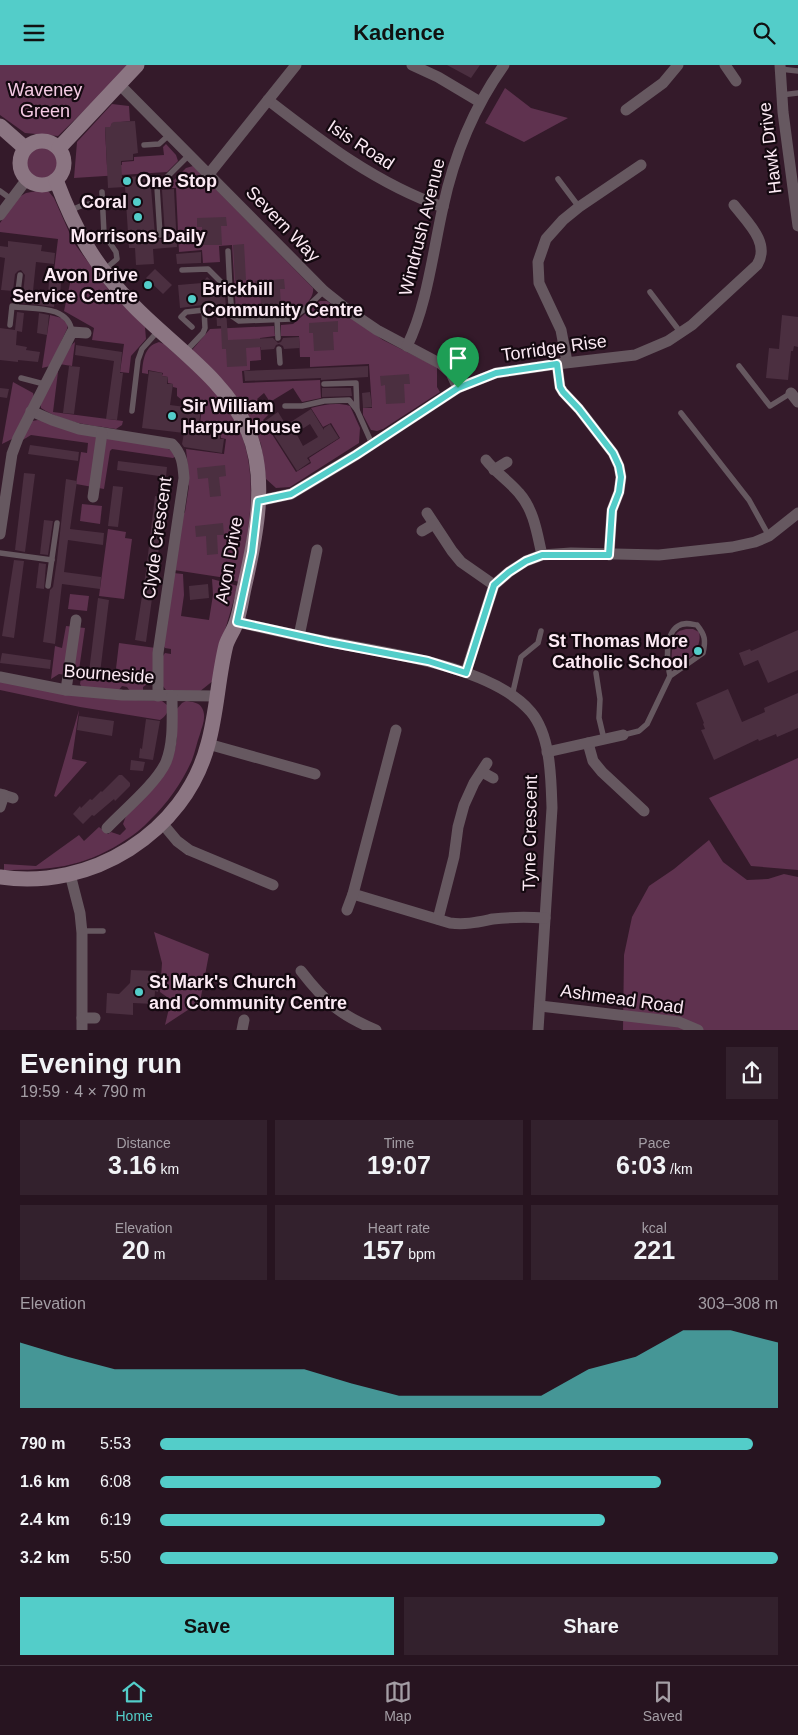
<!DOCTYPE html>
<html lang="en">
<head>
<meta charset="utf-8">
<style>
	:root { --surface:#271420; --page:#33212d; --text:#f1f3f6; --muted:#a49ea5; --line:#43333e; --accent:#53cdc9 }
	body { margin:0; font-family:Helvetica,sans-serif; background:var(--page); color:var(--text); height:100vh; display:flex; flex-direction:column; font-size:19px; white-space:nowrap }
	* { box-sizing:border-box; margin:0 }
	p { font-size:16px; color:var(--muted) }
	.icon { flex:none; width:28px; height:28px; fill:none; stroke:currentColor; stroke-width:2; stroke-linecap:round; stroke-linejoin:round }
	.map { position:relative; height:965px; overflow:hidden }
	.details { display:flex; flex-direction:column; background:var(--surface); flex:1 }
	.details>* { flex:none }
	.pin { position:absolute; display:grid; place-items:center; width:42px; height:42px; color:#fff; margin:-51px -21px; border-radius:50% 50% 50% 0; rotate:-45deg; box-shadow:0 0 5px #0007 }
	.pin .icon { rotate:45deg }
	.round { display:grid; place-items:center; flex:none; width:52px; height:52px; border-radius:0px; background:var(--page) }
	.summary { display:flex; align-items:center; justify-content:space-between; height:85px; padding:0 20px }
	h1 { font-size:28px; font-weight:700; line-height:38px }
	.metrics { display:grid; grid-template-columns:repeat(3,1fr); gap:8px; height:85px; padding:5px 20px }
	.metrics div { display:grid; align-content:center; border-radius:0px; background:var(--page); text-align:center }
	.metrics b { font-size:25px; font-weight:700 }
	.metrics small { font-size:14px; font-weight:400 }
	.metrics p { font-size:14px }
	.chart { height:140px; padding:10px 20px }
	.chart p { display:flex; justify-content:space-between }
	.chart svg { width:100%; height:90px; margin-top:5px; fill:var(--accent); opacity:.7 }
	.action { display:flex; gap:10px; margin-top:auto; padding:10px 20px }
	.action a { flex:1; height:58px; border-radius:0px; background:var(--accent); color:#111; font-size:20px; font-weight:700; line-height:58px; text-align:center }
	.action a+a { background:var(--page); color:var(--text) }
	ul { padding:0 20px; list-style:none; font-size:16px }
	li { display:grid; grid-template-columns:80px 60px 1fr; align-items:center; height:38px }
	li i { height:12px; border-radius:6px; background:var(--accent) }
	header { display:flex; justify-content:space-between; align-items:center; height:65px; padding:0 20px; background:var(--accent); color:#111; font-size:22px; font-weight:700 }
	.tab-bar { display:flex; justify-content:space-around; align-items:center; height:70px; border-top:1px solid var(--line); background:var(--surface); font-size:14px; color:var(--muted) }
	.tab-bar a { display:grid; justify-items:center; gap:2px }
	.tab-bar .active { color:var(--accent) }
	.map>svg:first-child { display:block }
	.green { fill:#5f324f }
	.building { fill:#4b2f40; fill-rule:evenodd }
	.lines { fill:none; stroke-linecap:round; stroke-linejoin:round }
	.lane { stroke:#665860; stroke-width:5.5 }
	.street { stroke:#665860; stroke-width:11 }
	.secondary { stroke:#8b7582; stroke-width:15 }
	.route-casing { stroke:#fff; stroke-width:10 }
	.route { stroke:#53cdc9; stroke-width:6 }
	.poi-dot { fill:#53cdc9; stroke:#140910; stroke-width:2 }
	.labels { text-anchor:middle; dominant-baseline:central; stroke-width:4.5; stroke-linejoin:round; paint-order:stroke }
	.park-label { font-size:18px; fill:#f5cbe4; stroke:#140910 }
	.street-label { font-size:18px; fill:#fceaf4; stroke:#140910 }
	.poi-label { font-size:18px; font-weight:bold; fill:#fceaf4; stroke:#140910; text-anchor:start }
</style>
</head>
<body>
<header><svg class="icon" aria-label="menu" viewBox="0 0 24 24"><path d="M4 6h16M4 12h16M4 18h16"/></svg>Kadence<svg class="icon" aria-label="search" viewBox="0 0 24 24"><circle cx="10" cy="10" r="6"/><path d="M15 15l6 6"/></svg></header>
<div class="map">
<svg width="798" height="965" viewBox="0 0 798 965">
	<rect width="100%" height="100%" fill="#341a2a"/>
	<g class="green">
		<path d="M0,0H131L58,71L25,68L0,50Z"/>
		<path d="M505,23L531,43L568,53L524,77L485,58Z"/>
		<path d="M112,39L129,41L130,56L112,58L111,62L105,63L107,101L122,100V97L134,96V92L164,90L163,82L166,79L176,90L178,96L167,107L74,113L77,77Z"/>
		<circle cx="42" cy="98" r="17"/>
		<path d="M193,101L313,223C315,233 300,247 290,249C285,251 279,250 274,250L269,244L250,245L243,252L239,253L236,248L232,180L219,181L220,197L203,198L202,185L179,187L176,123H165V119L170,114L174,115L186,103Z"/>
		<path d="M42,125L49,127L54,133L74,178L111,228L145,262L146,274L131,291L129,308L120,307L124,279L92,275L94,263L64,246L72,209L54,206L58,174L0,167V158L19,132L26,128Z"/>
		<path d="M320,236H327L383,275L437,302V322L440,327L383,364L377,366L371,365L363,350V343H372L369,299L310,302V292H300L299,271H281V260L293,259Z"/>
		<path d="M50,250L62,253L68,260L67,264L50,301L42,303Z"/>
		<path d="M274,261L275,271L260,273L261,295L250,296V305L242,306L243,318L320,315L321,333L302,337L293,323L270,337L264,328L257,334L268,350L263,355L296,407L311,398L309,393L340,373L331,358L323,362L311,343C323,340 337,337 350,341L360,363L359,378L290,422L276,423L266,414L261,379L245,342L192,285L210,264Z"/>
		<path d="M75,277L72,301L59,299L53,347L123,356L122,360L116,364C90,360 64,358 41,343C41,341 40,336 41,335C43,324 66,283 75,277Z"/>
		<path d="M159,277L164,279C187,300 214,321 231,348C262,398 250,462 239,517L226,513L174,505L180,454L185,447L189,421L186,415L188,404L186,384L224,389L226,374L221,373V367L216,366V360L200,358L202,343L199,341L188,340L177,331V323L173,322V319L168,318V312L162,311L163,308L148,305V309L142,308C143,296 144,281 159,277Z"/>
		<path d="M13,317L33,328L34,332L14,373L2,379Z"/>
		<path d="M38,355L163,381L170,385L176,391L173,393L112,384L110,386L104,424L76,419L81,387L87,388L88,378L31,370L21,376L32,356Z"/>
		<path d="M82,439L102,441L100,459L80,456Z"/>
		<path d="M108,464L126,467L125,473L132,474L124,534L99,531Z"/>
		<path d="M173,508L183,509L184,530L181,551L209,555L213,530L212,514L238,521L220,582L214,615L199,627L166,625L162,620L163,591L165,588L171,589V584L165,583L163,580Z"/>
		<path d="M70,529L89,531L87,546L68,544Z"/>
		<path d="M66,561L85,563L78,612L59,609L51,614L55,581L62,583Z"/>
		<path d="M686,564H693L699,567C703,583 688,597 675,604L672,601C671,594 672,571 678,567C680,565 684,565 686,564Z"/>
		<path d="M119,578L156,583L153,618H149L143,622V627L130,626L127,622L122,621L118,626L82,622L80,619L82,607L115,612Z"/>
		<path d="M0,616L108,634L162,636L167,640C169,647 166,651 160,655L80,642L0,625Z"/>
		<path d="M186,636C192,637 199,637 202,643C207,652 202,661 200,669C197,677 195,687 192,695C183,716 167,739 151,754C143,763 131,772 121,778C81,803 50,805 4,805V799L36,801L79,770L84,776L99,762L108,769L111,767L120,770L126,764L123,759L126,751L170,700L175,684L177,673L176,645L182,638Z"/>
		<path d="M79,645L72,694L87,697L56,732L54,731Z"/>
		<path d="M798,693V805L751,801L709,733Z"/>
		<path d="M709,775L723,797L747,815L768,814L784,809L798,812V965H623L624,890L632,852L649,821L674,804Z"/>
		<path d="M154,867L209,889L200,937L165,960L171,935L160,927L162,898Z"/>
	</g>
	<g class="building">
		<path d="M447,0H480L471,13Z"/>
		<path d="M135,56L138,88L133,89V95L121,96L122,112L150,111L155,170L158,174H163L165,170L162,125L174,124L177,182L153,184L154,199L136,200L135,183H129L125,122L108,123L105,62H110L112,58L114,57Z"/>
		<path d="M226,152L227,161H221L222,180H203L202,162H197V153Z"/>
		<path d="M8,176L42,180L41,186L55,188L54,199L36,197L33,226L48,228L50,207L62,208L60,229L56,228L54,242L22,238L25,210L21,205L18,206L15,209L13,226L1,225L5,193L0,192V181L8,182Z"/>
		<path d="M244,179L246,215L235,216L233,180Z"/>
		<path d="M201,187V198L177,199L176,189Z"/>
		<path d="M155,204L172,220L163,229L146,213Z"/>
		<path d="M207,212L225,228L228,275L273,273L278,278L281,277L283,273L299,272L300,283L284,284L283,281L279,279L276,280L274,284L261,285V282L246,283L247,301L227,302L226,284H222L221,261H217L216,241L203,240L180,243L178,220L202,218Z"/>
		<path d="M284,214L285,224H280L281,242L261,243L260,225H256L255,216Z"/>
		<path d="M17,247L24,248L22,267L17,266L16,280L27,282L26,285L40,287L38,297L18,295V297L0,295V263L15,265Z"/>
		<path d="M39,248L49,250L47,270L37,268Z"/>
		<path d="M782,250L798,252V282L794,281L793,286H791L788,315L766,313L769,283L779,284Z"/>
		<path d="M338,256V267H333L334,285L314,286L313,268H309V258Z"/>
		<path d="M76,280L122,287L120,308H123L117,355L106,354L114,296L75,290Z"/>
		<path d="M69,301L80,302L74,349L63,348Z"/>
		<path d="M368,301V312L321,315V313L245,316L244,306Z"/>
		<path d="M149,306L162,308V311L168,312L167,319H173L170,340L201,344L199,359L216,361L215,366L221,367L220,374H224L222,388L184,382L182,379L184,368L142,363Z"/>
		<path d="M409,309L410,319H404L405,338L386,339L385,320L381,321L380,311Z"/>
		<path d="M0,323L9,324L7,333L0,332Z"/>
		<path d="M322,323H351L352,331L322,332Z"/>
		<path d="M370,327L372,342L363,343L362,328Z"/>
		<path d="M311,344L324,365V363L330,359L339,373L307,393L310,397L297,406L265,356L278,347L286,360ZM310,359L318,372L303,381L296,368Z"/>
		<path d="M30,380L79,387L78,396L28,389Z"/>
		<path d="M118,396L167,402L166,412L117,405Z"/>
		<path d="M225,400L226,411L219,412L221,431L210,432L208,413L198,414L197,403Z"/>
		<path d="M24,408L35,409L25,487L15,485Z"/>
		<path d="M66,414L77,416L70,464L104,468L103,480L68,475L64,507L101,512L100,524L62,519L55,579L43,577L50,525L53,522L57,495Z"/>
		<path d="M113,421L123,422L118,462L108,461Z"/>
		<path d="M155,431L166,432L146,577L135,575L146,506Z"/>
		<path d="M44,455L53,456L48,490L40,489Z"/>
		<path d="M223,458L224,470H217L218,489L207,490L206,471L196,472L195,461Z"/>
		<path d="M14,495L24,496L14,573L2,571Z"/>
		<path d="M39,498L46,499L44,524L36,523Z"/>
		<path d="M208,519L209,533L190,535L189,521Z"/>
		<path d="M98,533L109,535L100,608L89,607Z"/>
		<path d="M798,565V605L768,618L758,595L744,601L739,588L750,584L751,586Z"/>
		<path d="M2,588L51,595L50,604L0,598Z"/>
		<path d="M728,624L742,657L765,647L764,643L798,628V663L777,672L776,669L759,676L758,674L714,695L701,665L705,664L703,659L704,658L696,638Z"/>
		<path d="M79,651L114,656L112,671L77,665Z"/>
		<path d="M146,654L160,656L153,695L139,693L140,683L142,684Z"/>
		<path d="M131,695L145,697L143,706L130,705Z"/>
		<path d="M119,710H122L130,718V721L115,736L114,734L94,751L92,750L83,759L73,749L80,741L81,743L90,734L92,735L101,726L102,727Z"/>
		<path d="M131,905L156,906L155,916H158V927L155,926L154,939L133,938V950L106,948L107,928L119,929L130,918Z"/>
	</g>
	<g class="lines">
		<g class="lane">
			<path d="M780,4L798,6"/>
			<path d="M781,30L798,28"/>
			<path d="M144,80L159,79L169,70"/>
			<path d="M558,114L579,142"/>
			<path d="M0,126L11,134"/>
			<path d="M102,127L104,169L116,187L117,194L104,205"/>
			<path d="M69,146L83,140L103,137"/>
			<path d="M160,170L157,122L189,90"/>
			<path d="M228,186L230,226"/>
			<path d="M182,205L208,204L230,226L232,251L239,256L291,254L306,243L324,226"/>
			<path d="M650,227L681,268"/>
			<path d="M16,242L20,210"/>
			<path d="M277,254L278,273"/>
			<path d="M10,260L12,241L16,242C37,244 69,241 72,267"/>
			<path d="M279,284L280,298"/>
			<path d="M186,286L203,268L205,263L204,245L186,247L181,252L192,262"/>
			<path d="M739,301L770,341L791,328"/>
			<path d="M21,313L44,319"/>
			<path d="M324,319L356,318L357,345"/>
			<path d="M285,341H302L324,336L349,335L357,345L372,379"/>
			<path d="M132,346L138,295L142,284L159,265"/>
			<path d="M681,348L749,435L769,471"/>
			<path d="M0,488L52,495"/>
			<path d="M48,521L57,458"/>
			<path d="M596,608L600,634L599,653L604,674"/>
			<path d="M512,631L521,592L538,578L541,566"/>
			<path d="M623,670L639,666L647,659L670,611L703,588C706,575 705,570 697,560C691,559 684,557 678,561C664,570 667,598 670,611"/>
			<path d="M82,866H103"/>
		</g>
		<g class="street">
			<path d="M412,0L438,12L480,37"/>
			<path d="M725,0L736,16"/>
			<path d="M780,0L783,47L798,161"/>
			<path d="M119,19L324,226L349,246L377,265L441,299L451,308L458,323"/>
			<path d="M268,35C322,77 377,119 443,142"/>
			<path d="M626,45L663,18L678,0"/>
			<path d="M209,109L296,0"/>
			<path d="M0,150L27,114"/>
			<path d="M407,281C427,241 433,186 443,142C454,91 474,42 504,0"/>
			<path d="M567,297L561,265L539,218L538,197L546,174L563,155L579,142L641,100"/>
			<path d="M557,299L560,322L563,327L579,344L613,388L619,401L621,412L619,427L612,445L609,490"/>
			<path d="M791,328L798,337"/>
			<path d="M31,346L52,355L79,364L172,379C182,389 183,399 184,413L158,588V631"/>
			<path d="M486,395C496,408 509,416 519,428C534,445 537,468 542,490"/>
			<path d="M494,405L507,397"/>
			<path d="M93,432L102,368"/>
			<path d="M258,436L291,429L356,390L458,323L496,308L557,299L635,290L668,276L692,260L757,200C771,178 747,157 734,140"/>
			<path d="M427,448L452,486L461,497L494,520"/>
			<path d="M422,466L434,459"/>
			<path d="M0,469L12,389L18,373L72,267L86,268"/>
			<path d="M237,557C268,564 299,571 330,577C387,588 492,601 531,647C551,671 551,714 552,743L538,965"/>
			<path d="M299,571L317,485"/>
			<path d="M466,607L494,520L509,507L526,496L542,490L571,488L659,490L732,482L755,477L769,471L798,448"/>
			<path d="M0,612L66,625L122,630L217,631"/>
			<path d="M66,625L76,555"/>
			<path d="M588,678L593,696L602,707L644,746"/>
			<path d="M208,679L315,709"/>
			<path d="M547,687L623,670"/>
			<path d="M482,707L493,713"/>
			<path d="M0,729L13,733"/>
			<path d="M0,742L4,730"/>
			<path d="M162,758L177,776L189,785L273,820"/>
			<path d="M107,763C124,745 156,719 166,697C174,677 172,652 172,631"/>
			<path d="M70,809L80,848L82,868V964"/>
			<path d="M353,829L450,858C466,860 478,857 493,854C510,852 528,852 545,853"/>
			<path d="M347,845L353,829L396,665"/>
			<path d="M438,854L454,792L458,762L464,740L474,718L487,698"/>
			<path d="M301,906C325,937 340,950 376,965"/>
			<path d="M540,941L679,957L698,965"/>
			<path d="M82,953H95"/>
			<path d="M242,965L244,955"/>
		</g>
		<g class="secondary">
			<path d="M0,61L25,83"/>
			<circle cx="42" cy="98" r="22"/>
			<path d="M59,83L137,0"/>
			<path d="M0,812C90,826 185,768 208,679C217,647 218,612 226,580C229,571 235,564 237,555C241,543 242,531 245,519C256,471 268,413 248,366C226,314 170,279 132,239C94,200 75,165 56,115"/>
		</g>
	</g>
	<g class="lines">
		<defs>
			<path id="route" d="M557,299L560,322L563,327L579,344L613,388L619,401L621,412L619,427L612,445L609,490H542L526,496L509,507L494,520L466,608L428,596L328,577L237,557L252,487L258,436L291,429L356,390L458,323L496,308Z"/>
		</defs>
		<use href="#route" class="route-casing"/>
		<use href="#route" class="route"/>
	</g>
	<g class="poi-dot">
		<circle cx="127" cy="116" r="5"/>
		<circle cx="137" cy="137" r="5"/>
		<circle cx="138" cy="152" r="5"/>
		<circle cx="148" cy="220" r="5"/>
		<circle cx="192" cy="234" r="5"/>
		<circle cx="172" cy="351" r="5"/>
		<circle cx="698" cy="586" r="5"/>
		<circle cx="139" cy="927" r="5"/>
	</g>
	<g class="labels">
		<g class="park-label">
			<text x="45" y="25">Waveney<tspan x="45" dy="21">Green</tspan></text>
		</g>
		<g class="street-label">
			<text transform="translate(361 80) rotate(33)">Isis Road</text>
			<text transform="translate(770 83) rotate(-97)">Hawk Drive</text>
			<text transform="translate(283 159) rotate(46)">Severn Way</text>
			<text transform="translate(422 162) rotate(-76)">Windrush Avenue</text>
			<text transform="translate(554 283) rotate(-8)">Torridge Rise</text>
			<text transform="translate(157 473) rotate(-82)">Clyde Crescent</text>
			<text transform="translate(229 495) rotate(-80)">Avon Drive</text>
			<text transform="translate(109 609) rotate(4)">Bourneside</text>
			<text transform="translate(530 768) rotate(-89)">Tyne Crescent</text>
			<text transform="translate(622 934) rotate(8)">Ashmead Road</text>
		</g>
		<g class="poi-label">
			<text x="137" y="116">One Stop</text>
			<text x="127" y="137" text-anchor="end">Coral</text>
			<text x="138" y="171" text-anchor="middle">Morrisons Daily</text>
			<text x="138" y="210" text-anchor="end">Avon Drive<tspan x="138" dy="21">Service Centre</tspan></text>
			<text x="202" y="224">Brickhill<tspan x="202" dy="21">Community Centre</tspan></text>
			<text x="182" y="341">Sir William<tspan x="182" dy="21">Harpur House</tspan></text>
			<text x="688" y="576" text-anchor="end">St Thomas More<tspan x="688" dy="21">Catholic School</tspan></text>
			<text x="149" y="917">St Mark's Church<tspan x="149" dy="21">and Community Centre</tspan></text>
		</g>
	</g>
</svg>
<div class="pin" style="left:458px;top:323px;background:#1e9e55"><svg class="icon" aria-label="arrive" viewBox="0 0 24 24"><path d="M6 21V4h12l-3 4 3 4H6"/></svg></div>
</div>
<section class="details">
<div class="summary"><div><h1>Evening run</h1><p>19:59 · 4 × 790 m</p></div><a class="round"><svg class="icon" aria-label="share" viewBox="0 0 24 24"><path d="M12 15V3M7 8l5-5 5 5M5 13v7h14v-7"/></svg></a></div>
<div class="metrics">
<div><p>Distance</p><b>3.16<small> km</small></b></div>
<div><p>Time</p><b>19:07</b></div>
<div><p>Pace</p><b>6:03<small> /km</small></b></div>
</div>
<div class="metrics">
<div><p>Elevation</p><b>20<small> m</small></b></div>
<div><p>Heart rate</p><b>157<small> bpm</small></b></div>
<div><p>kcal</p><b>221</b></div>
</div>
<div class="chart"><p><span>Elevation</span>303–308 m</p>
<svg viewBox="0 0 160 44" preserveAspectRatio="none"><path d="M0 44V12L10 19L20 25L30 25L40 25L50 25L60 25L70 32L80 38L90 38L100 38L110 38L120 25L130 19L140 6L150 6L160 12V44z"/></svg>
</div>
<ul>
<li><b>790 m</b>5:53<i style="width:96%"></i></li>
<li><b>1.6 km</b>6:08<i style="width:81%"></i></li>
<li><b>2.4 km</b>6:19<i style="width:72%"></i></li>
<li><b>3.2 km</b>5:50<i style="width:100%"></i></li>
</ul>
<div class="action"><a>Save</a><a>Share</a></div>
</section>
<nav class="tab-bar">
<a class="active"><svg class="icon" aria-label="home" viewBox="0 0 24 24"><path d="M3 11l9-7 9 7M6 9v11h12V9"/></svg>Home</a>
<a><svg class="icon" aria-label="map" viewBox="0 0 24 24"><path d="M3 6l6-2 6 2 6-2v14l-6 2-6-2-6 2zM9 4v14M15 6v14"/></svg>Map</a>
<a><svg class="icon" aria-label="saved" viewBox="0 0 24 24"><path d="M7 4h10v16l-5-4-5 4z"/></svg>Saved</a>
</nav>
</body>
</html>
